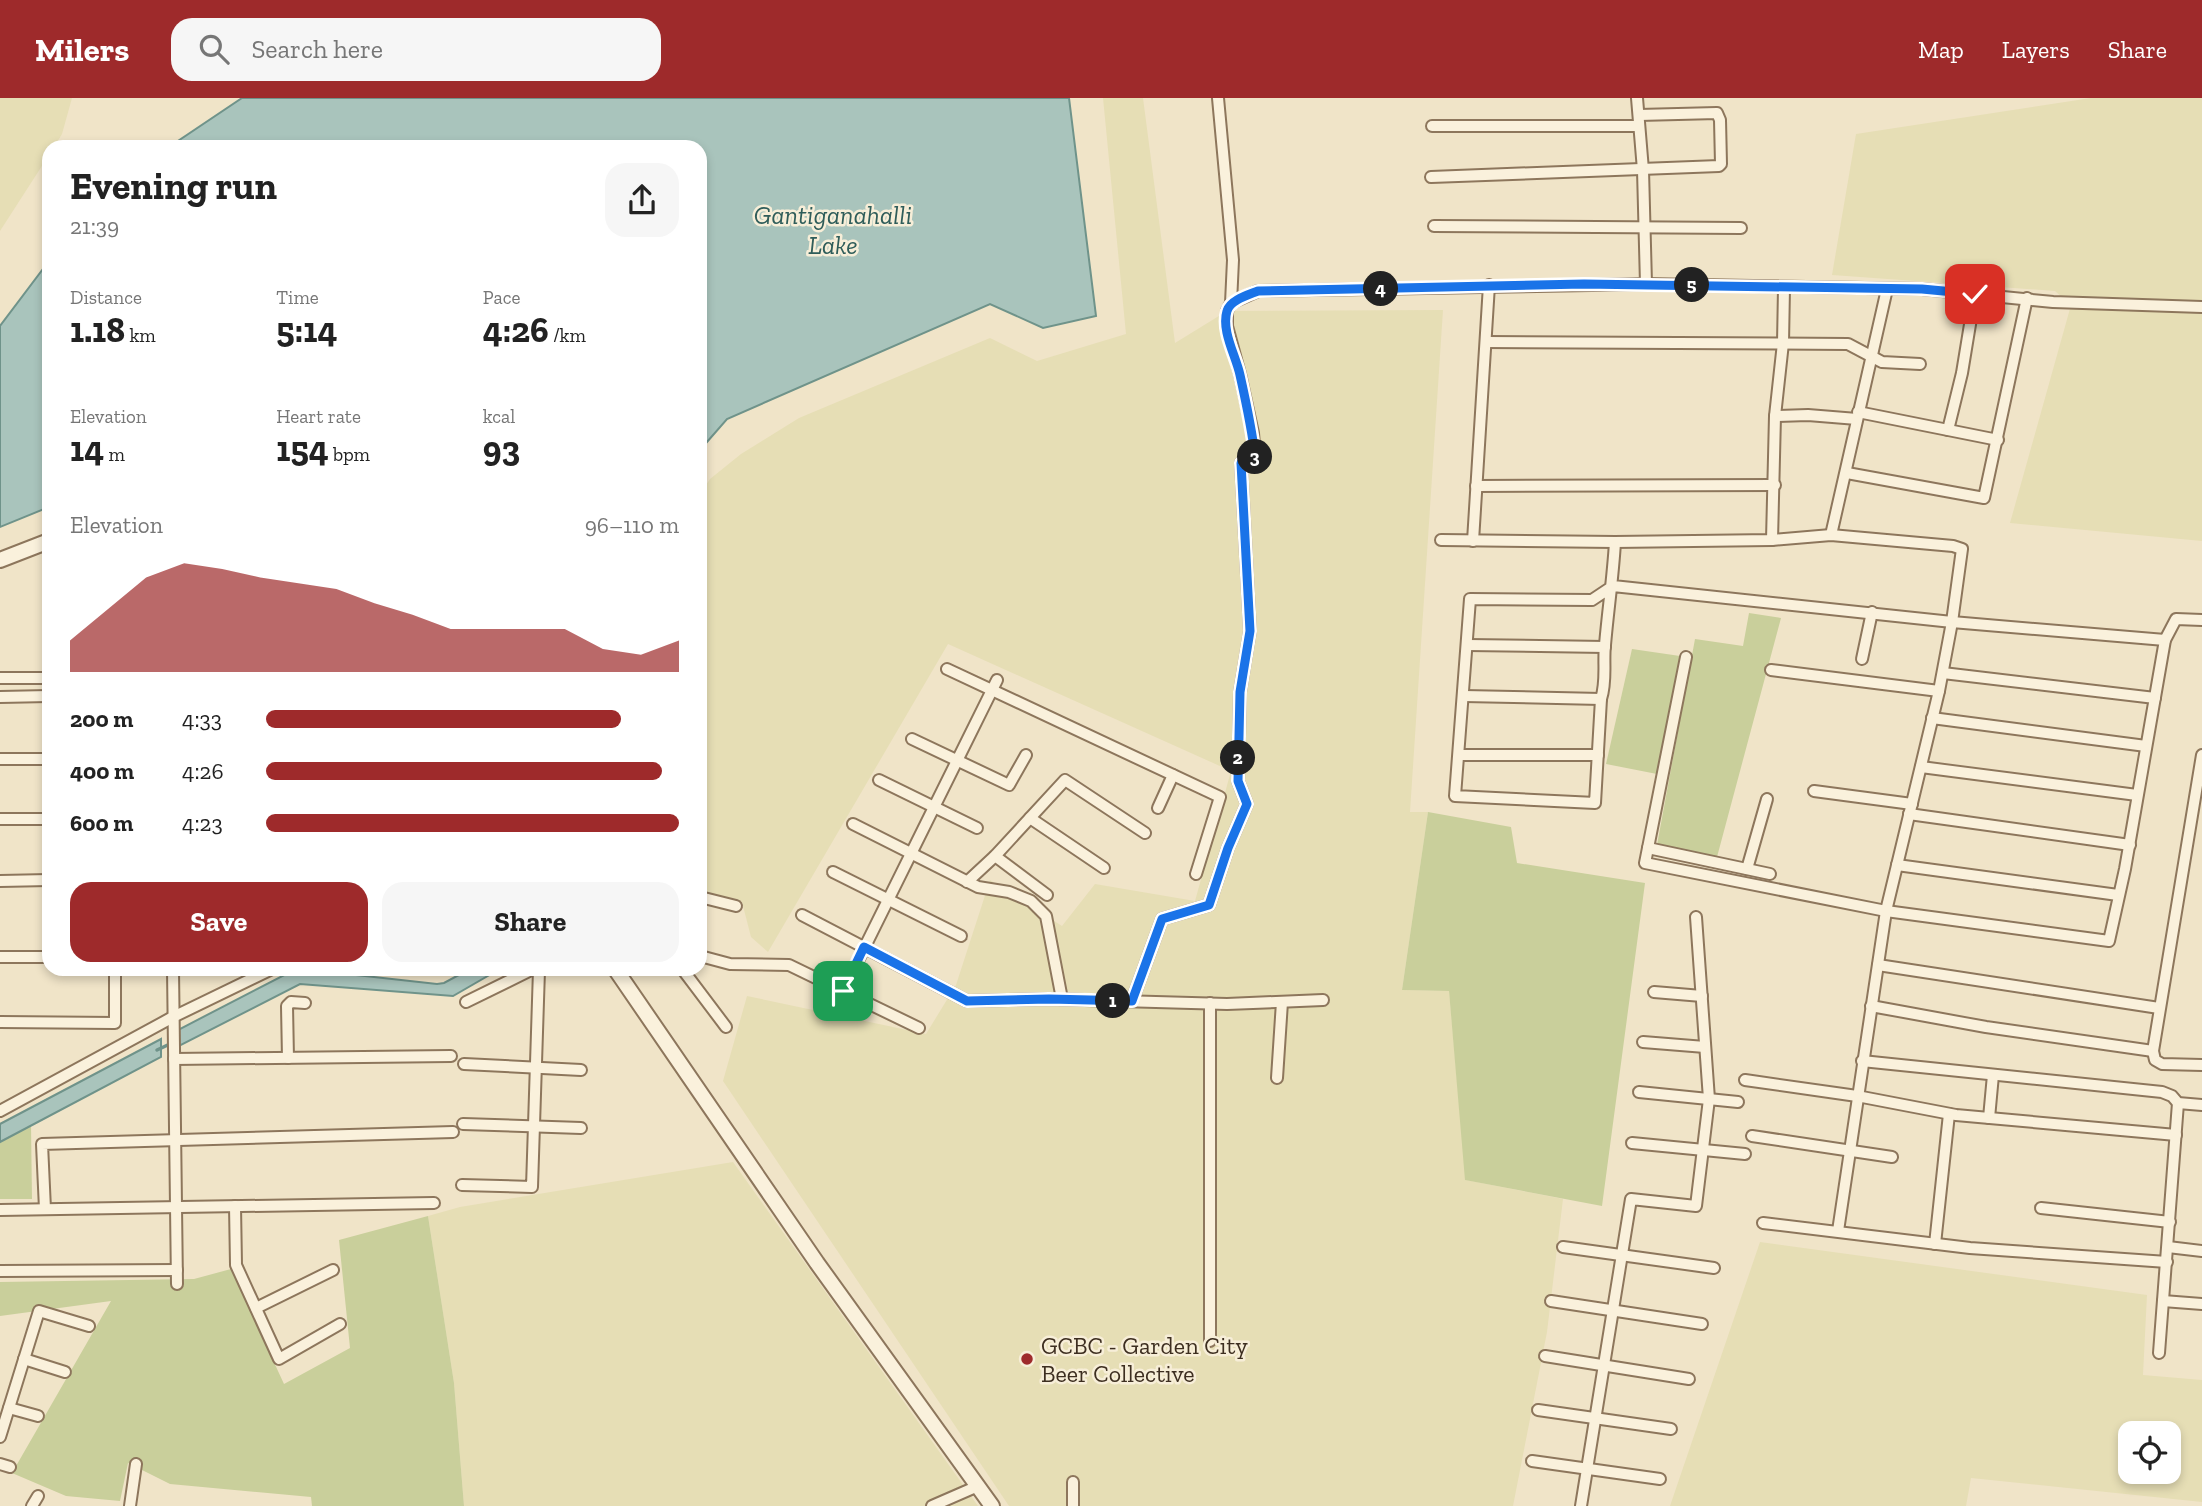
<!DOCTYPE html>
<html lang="en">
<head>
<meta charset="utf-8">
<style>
	:root { --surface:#fff; --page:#f6f6f6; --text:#222; --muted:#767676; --accent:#9e2a2b }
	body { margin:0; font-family:"Zilla Slab",serif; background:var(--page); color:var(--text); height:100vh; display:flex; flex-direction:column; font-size:26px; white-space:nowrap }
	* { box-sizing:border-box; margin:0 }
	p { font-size:23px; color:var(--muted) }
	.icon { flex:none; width:38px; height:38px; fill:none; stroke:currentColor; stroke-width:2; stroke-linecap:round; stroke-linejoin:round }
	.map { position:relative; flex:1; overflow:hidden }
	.details { position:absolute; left:42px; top:42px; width:665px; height:836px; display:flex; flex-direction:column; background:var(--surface); border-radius:21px; box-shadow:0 4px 10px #0003 }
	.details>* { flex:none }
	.fabs { position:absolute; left:2118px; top:1323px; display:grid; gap:14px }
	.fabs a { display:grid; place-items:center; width:63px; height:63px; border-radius:14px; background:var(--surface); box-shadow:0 4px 10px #0003; font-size:35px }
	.pin { position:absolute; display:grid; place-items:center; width:60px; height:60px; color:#fff; margin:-30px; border-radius:14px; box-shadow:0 4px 10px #0006 }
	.km { position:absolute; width:35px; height:35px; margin:-18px; border-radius:50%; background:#222; color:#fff; font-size:19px; line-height:35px; text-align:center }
	.round { display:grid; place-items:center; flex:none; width:74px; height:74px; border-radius:21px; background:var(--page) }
	.headline { display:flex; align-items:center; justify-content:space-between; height:119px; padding:0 28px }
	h1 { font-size:38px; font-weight:700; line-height:52px }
	.metrics { display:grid; grid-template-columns:repeat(3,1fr); gap:10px; height:119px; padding:7px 28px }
	.metrics div { display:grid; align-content:center }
	.metrics b { font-size:35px; font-weight:700 }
	.metrics small { font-size:19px; font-weight:400 }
	.metrics p { font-size:19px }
	.chart { height:196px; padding:14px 28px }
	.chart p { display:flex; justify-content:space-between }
	.chart svg { width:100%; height:126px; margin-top:7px; fill:var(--accent); opacity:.7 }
	.button { display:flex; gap:14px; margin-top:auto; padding:14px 28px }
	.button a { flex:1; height:80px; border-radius:21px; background:var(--accent); color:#fff; font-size:28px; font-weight:700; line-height:80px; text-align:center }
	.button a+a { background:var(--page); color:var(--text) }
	ul { padding:0 28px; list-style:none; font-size:23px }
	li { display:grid; grid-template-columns:112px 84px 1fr; align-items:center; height:52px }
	li i { height:18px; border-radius:9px; background:var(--accent) }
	header { display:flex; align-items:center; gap:42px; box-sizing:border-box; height:98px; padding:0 35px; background:var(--accent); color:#fff }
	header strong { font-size:33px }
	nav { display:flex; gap:38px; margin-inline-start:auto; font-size:24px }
	.search { width:490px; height:63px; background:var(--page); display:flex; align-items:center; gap:18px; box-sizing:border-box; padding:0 24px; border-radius:21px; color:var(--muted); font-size:26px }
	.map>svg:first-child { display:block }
	.farmland { fill:#e6deb5; fill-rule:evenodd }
	.green { fill:#c9cf9b }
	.water { fill:#a9c4bc; stroke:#6f938a; stroke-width:2 }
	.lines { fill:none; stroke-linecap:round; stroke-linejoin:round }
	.stream { stroke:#6f938a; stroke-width:3.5 }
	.minor-casing { stroke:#8d765c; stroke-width:14 }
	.tertiary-casing { stroke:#8d765c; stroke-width:18 }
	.minor { stroke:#faf1dc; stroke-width:10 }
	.tertiary { stroke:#faf1dc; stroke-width:14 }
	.route-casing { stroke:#fff; stroke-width:14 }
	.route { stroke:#1a73e8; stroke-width:9 }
	.poi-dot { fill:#9e2a2b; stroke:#f7eed8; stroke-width:2.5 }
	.labels { text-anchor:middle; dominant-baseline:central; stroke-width:5; stroke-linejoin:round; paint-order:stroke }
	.poi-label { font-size:24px; fill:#3d2e20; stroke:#f7eed8; text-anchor:start }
	.water-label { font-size:26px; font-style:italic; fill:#2f5d5a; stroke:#f7eed8 }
</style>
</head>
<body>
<header>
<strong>Milers</strong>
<div class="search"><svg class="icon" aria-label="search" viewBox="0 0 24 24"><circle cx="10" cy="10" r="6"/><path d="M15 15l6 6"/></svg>Search here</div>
<nav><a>Map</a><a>Layers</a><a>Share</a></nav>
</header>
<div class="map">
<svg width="2202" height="1408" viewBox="0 0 2202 1408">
	<rect width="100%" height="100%" fill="#f0e4c8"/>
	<g class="farmland">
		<path d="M0,0H72L62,36L54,49H49V57L0,133Z"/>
		<path d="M1103,0H1143L1175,245L1227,213L1443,212L1410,714H1428L1402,892L1449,893L1466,1082L1563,1101L1547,1234L1513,1408H1009L723,983L747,898L926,936L956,887L990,782L1062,828L1095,786L1195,803L1231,673L948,546L768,854L751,839L742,804L700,794V396L710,381L741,356L799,320L990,240L1037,263L1126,236Z"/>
		<path d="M2091,0H2202V443L2010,425L2071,207L2055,193L1832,177L1856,36Z"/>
		<path d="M733,1064L978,1408H464L454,1285L428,1118L460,1109Z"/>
		<path d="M1760,1144L2147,1197L2143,1277L2202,1282V1404L1971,1380L1966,1408H1670ZM2130,1335H2168V1374H2130Z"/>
	</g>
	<g class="green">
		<path d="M1749,515L1781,520L1717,759L1657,747L1695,541L1743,548Z"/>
		<path d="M1632,551L1680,558L1657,676L1606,666Z"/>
		<path d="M1428,714L1511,729L1517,765L1645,785L1602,1108L1465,1082L1449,893L1402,892Z"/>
		<path d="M31,1027L32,1101H0V1044Z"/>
		<path d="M428,1118L454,1285L464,1408H312L311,1399L170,1386L128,1365L120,1403L66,1398L12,1375L111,1203L0,1218V1184L194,1181L231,1171L284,1286L350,1250L339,1142Z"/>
	</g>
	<g class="water">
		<path d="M242,0H1069L1096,218L1043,230L990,206L727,321L700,352V49H169Z"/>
		<path d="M49,163V409L0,429V228Z"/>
		<path d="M294,872H311L437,886L444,885L468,872H498L453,898L300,886L177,949L176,933Z"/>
		<path d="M161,941V959L0,1044V1026Z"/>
	</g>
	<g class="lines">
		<path class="stream" d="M157,952L172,945"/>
		<defs>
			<g id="minor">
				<path d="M1637,0L1643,72L1646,186"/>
				<path d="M1432,28H1639"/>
				<path d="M1431,79L1719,68L1721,66L1720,22L1717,15L1639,17"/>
				<path d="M1434,128L1741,130"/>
				<path d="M1231,205L1258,193L1646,186L1922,191L2053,204L2202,209"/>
				<path d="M1486,244L1848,246L1882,264L1920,266"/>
				<path d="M1858,314L1998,342"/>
				<path d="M1775,318L1808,317L1857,321"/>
				<path d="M1948,332L1962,275L1975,196"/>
				<path d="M1847,375L1984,400L2027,200"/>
				<path d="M1476,388L1775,387"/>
				<path d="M1831,437L1887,191"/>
				<path d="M1441,442L1615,444L1772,442L1831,437L1953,448L1962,451L1952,524L1939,593L1886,813L1838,1133"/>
				<path d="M1772,442L1775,318L1783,245L1784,190"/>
				<path d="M1473,443L1489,187"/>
				<path d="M1615,444C1613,479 1608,512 1605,547C1603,565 1607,583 1601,601L1595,705L1455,698L1470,501L1592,502L1613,488L1952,524L2165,542"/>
				<path d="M1468,547L1605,549"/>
				<path d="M1686,559L1645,765L1886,813L2109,843L2125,771L2165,542L2176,521L2202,522"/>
				<path d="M1862,561L1872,514"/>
				<path d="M947,571L1220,699L1196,776"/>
				<path d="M1771,572L1939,593"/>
				<path d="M1943,575L2155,600"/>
				<path d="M0,580H49"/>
				<path d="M1464,598L1601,601"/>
				<path d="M0,599L49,598"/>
				<path d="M1932,620L2146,648"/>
				<path d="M912,641L1009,687L1026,657"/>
				<path d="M1459,657H1598"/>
				<path d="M2202,657L2153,953L2155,962L2162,966L2202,967"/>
				<path d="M0,661H49"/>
				<path d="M1921,669L2137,697"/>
				<path d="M879,682L977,730"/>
				<path d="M1814,693L1912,706"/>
				<path d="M1158,710L1173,677"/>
				<path d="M1909,716L2130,747"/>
				<path d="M1030,720L1104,770"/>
				<path d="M0,721H49"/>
				<path d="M853,726L978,789L1009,794L1031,803L1046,818L1062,901"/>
				<path d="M1648,750L1770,776"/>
				<path d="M995,758L1047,797"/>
				<path d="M1897,767L2118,797"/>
				<path d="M1747,771L1767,701"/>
				<path d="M833,774L961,838"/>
				<path d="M0,783L49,782"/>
				<path d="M967,784L995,758L1065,682L1145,735"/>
				<path d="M700,799L736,808"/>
				<path d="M802,817L967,903L1049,901L1227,906L1323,902"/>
				<path d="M700,858L730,866L789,867L919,930"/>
				<path d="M0,859H49"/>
				<path d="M1878,867L2159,910"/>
				<path d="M173,872L177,1186"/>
				<path d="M683,872L726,929"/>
				<path d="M843,893L997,582"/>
				<path d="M1654,894L1702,898"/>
				<path d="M1132,903L1162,821L1209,807L1228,750L1247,706L1238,683L1240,594L1250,533L1241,365L1255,358L1253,335L1240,276L1227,228V213L1231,205L1233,162L1218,0"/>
				<path d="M466,904L531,872"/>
				<path d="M1871,908L1986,929L2153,953"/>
				<path d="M0,924L115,925V872"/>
				<path d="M1643,944L1705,949"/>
				<path d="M288,960L287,908L291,904L305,905"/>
				<path d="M174,961L451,958"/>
				<path d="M1862,963L2162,994L2172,998L2178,1005L2202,1007"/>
				<path d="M464,966L581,972"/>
				<path d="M1277,980L1282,904"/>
				<path d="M1745,982L1857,998L1956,1017L2176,1037"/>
				<path d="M1639,994L1738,1004"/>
				<path d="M0,1013L173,919L270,872"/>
				<path d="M1989,1020L1993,977"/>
				<path d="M463,1026L581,1030"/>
				<path d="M1752,1038L1892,1059"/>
				<path d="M1632,1045L1745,1056"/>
				<path d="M462,1087L532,1089L539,872"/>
				<path d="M235,1108L236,1167L279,1261L340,1226"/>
				<path d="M2041,1110L2170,1124"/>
				<path d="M45,1111L42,1046L453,1034"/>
				<path d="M0,1112L434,1105"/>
				<path d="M1763,1125L1970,1150L2167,1164"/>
				<path d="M1935,1146L1949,1016"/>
				<path d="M1563,1149L1714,1170"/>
				<path d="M2168,1149L2202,1153"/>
				<path d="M0,1173L177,1172"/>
				<path d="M1551,1203L1702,1226"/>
				<path d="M2163,1203L2202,1206"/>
				<path d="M256,1210L333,1172"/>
				<path d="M1210,1243V905"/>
				<path d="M2159,1255L2178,1005"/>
				<path d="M1545,1258L1689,1281"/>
				<path d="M24,1261L65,1274"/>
				<path d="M9,1310L38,1318"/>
				<path d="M1538,1312L1671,1331"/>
				<path d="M0,1339L39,1213L89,1228"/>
				<path d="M1532,1363L1660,1381"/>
				<path d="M0,1366L10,1369"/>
				<path d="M1073,1384V1408"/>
				<path d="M32,1408L38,1398"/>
				<path d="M130,1408L136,1366"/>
				<path d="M932,1408L978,1388"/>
				<path d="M1581,1408L1631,1101L1696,1108L1709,1001L1696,819"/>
			</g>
			<g id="tertiary">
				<path d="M0,462L49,443"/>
				<path d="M616,872L817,1165L992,1408"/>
			</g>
		</defs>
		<use href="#minor" class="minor-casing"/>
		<use href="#tertiary" class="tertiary-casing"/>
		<use href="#minor" class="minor"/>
		<use href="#tertiary" class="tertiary"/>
	</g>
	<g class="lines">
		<defs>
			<path id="route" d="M843,893L864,849L967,903L1049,901L1132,903L1162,821L1209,807L1228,750L1247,706L1238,683L1240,594L1250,533L1241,365L1255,358C1252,331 1246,304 1240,277C1236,258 1221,233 1227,213C1230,202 1248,197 1258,193L1584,186L1922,191L1975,196"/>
		</defs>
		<use href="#route" class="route-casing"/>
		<use href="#route" class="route"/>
	</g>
	<circle class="poi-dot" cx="1027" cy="1261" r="7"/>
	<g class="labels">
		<g class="poi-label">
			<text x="1041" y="1247">GCBC - Garden City<tspan x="1041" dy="28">Beer Collective</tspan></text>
		</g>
		<g class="water-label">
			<text x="833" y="117">Gantiganahalli<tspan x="833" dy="30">Lake</tspan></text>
		</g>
	</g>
</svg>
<div class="fabs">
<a><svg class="icon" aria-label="locate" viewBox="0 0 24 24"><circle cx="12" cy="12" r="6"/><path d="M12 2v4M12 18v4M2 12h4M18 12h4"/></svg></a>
</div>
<div class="pin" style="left:843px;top:893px;background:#1e9e55"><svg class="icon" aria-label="arrive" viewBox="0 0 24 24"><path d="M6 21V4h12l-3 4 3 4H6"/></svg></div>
<div class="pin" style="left:1975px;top:196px;background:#d93025"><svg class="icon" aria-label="check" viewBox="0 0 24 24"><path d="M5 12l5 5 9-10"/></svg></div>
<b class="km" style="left:1113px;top:903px">1</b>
<b class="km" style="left:1238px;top:660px">2</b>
<b class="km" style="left:1255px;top:359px">3</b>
<b class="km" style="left:1381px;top:191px">4</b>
<b class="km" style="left:1692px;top:187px">5</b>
<section class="details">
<div class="headline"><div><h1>Evening run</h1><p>21:39</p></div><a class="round"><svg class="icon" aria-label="share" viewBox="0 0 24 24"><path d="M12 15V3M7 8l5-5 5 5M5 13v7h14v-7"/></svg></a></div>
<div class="metrics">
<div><p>Distance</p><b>1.18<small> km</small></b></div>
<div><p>Time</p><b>5:14</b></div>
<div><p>Pace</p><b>4:26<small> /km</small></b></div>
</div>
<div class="metrics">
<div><p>Elevation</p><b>14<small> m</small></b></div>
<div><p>Heart rate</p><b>154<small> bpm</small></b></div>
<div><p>kcal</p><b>93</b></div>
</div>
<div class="chart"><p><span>Elevation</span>96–110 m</p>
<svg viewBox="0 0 160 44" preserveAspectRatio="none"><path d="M0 44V33L10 22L20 11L30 6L40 8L50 11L60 13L70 15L80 20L90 24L100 29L110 29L120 29L130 29L140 36L150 38L160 33V44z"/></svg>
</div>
<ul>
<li><b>200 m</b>4:33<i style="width:86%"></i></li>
<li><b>400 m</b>4:26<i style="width:96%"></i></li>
<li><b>600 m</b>4:23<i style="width:100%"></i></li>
</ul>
<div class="button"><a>Save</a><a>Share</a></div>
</section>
</div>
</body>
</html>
